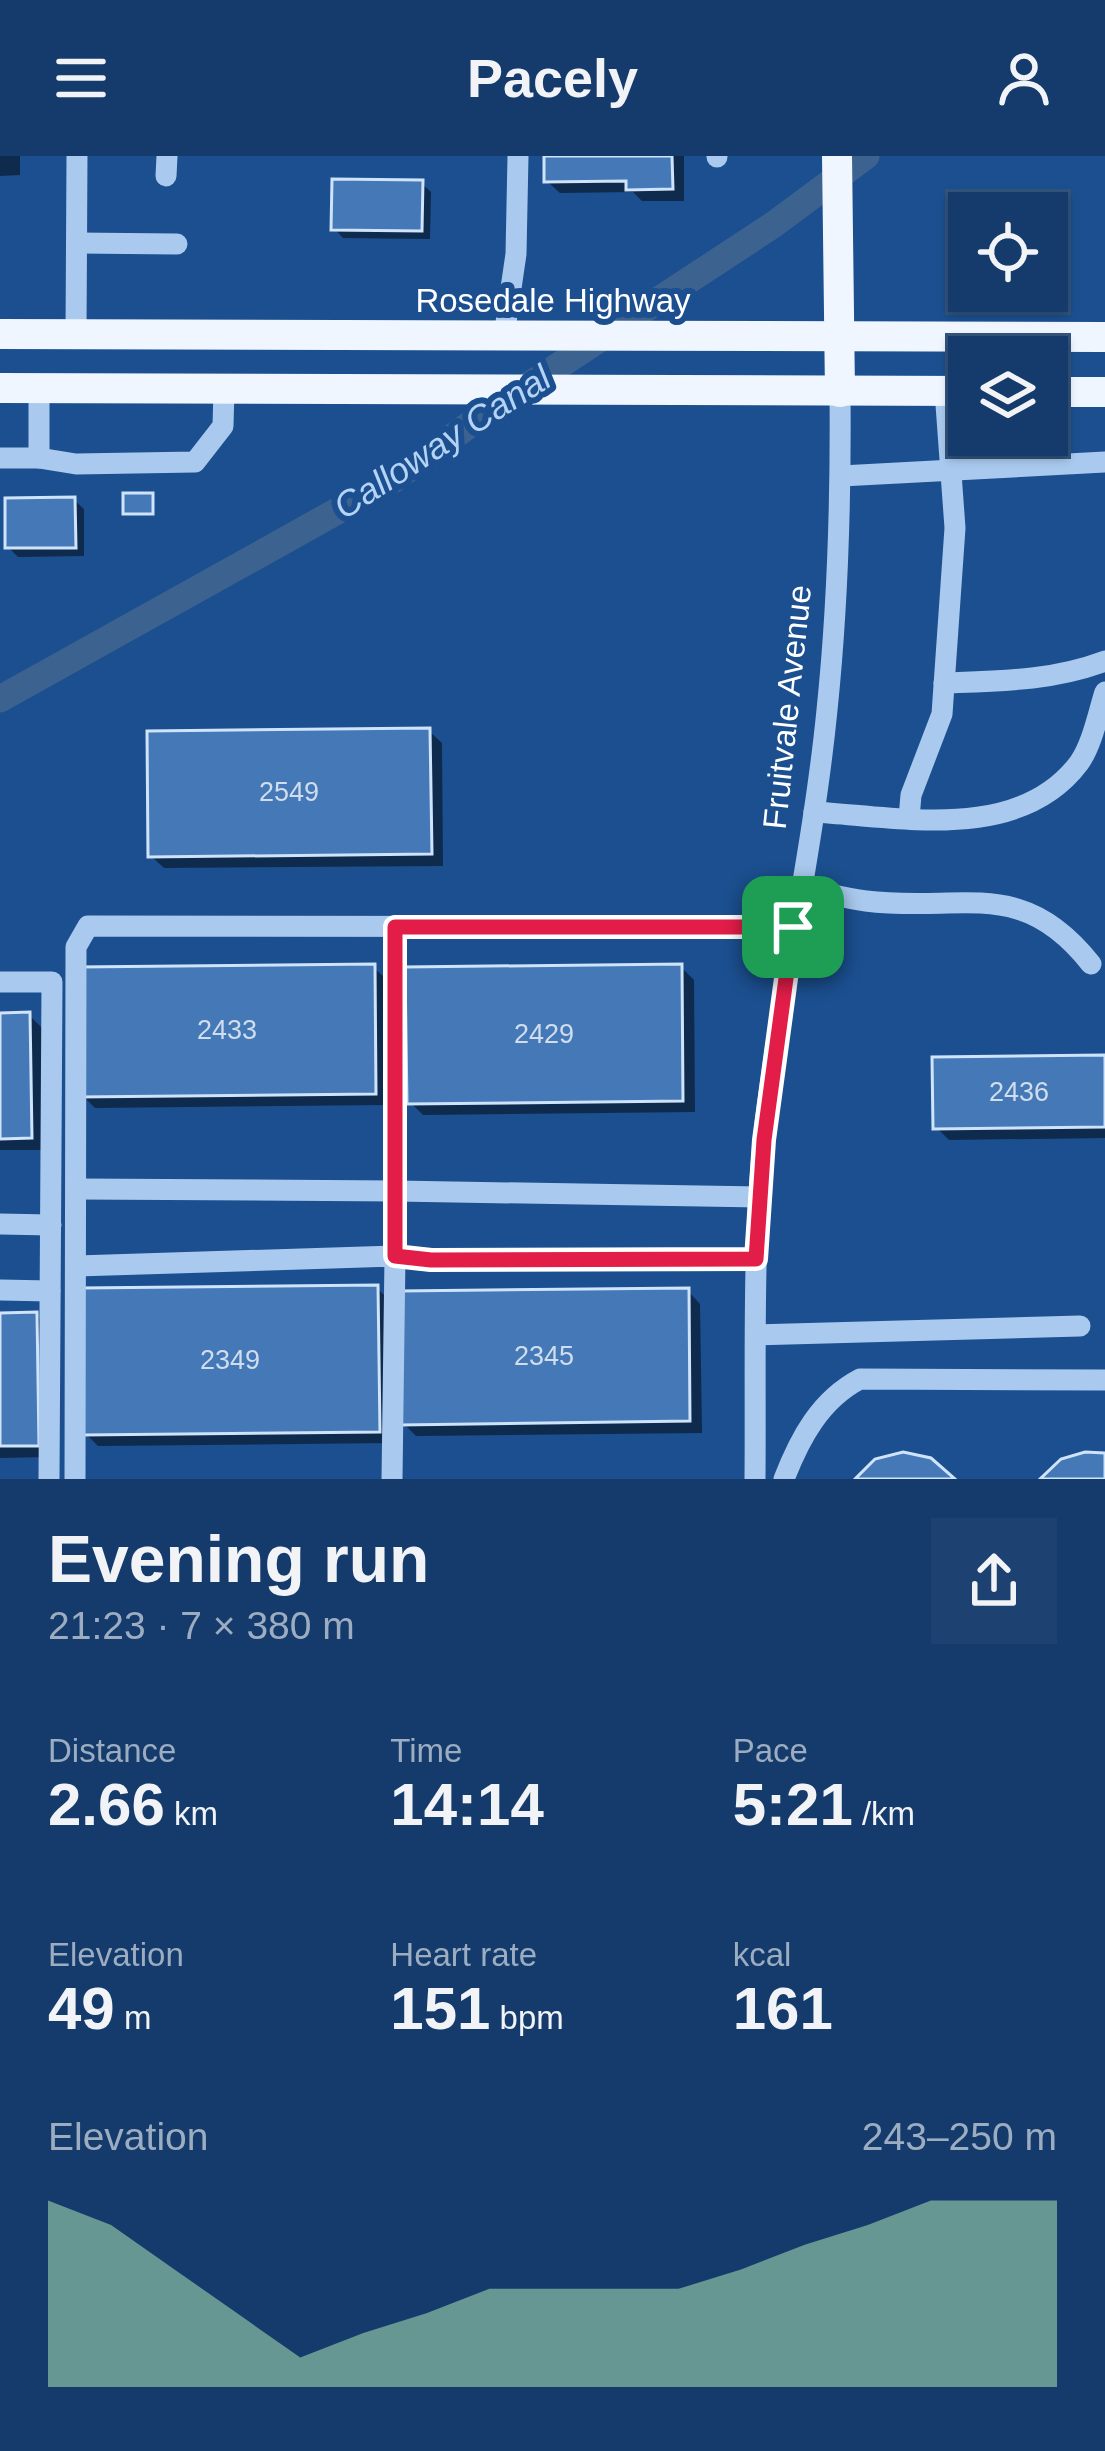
<!DOCTYPE html>
<html lang="en">
<head>
<meta charset="utf-8">
<style>
	:root { --surface:#143b6b; --page:#1d4271; --text:#f1f3f6; --muted:#9dadc1; --line:#33557e; --accent:#8abfa5 }
	body { margin:0; font-family:Arial,sans-serif; background:var(--page); color:var(--text); height:100vh; display:flex; flex-direction:column; font-size:45px; white-space:nowrap }
	* { box-sizing:border-box; margin:0 }
	p { font-size:39px; color:var(--muted) }
	.icon { flex:none; width:66px; height:66px; fill:none; stroke:currentColor; stroke-width:2; stroke-linecap:round; stroke-linejoin:round }
	.map { position:relative; height:1323px; overflow:hidden }
	.side { display:flex; flex-direction:column; background:var(--surface); flex:1 }
	.side>* { flex:none }
	.tools { position:absolute; left:948px; top:36px; display:grid; gap:24px }
	.tools a { display:grid; place-items:center; width:120px; height:120px; border-radius:0px; background:var(--surface); box-shadow:0 3px 9px #0004,0 0 0 3px var(--line); font-size:60px }
	.pin { position:absolute; display:grid; place-items:center; width:102px; height:102px; color:#fff; margin:-51px; border-radius:24px; box-shadow:0 6px 18px #0006 }
	.round { display:grid; place-items:center; flex:none; width:126px; height:126px; border-radius:0px; background:var(--page) }
	.overview { display:flex; align-items:center; justify-content:space-between; height:204px; padding:0 48px }
	h1 { font-size:66px; font-weight:700; line-height:90px }
	.figures { display:grid; grid-template-columns:repeat(3,1fr); gap:18px; height:204px; padding:12px 48px }
	.figures div { display:grid; align-content:center }
	.figures b { font-size:60px; font-weight:700 }
	.figures small { font-size:33px; font-weight:400 }
	.figures p { font-size:33px }
	.chart { height:336px; padding:24px 48px }
	.chart p { display:flex; justify-content:space-between }
	.chart svg { width:100%; height:216px; margin-top:12px; fill:var(--accent); opacity:.7 }
	header { display:flex; justify-content:space-between; align-items:center; height:156px; padding:0 48px; background:var(--surface); font-size:54px; font-weight:700 }
	.map>svg:first-child { display:block }
	.shadow { fill:#0007 }
	.lines { fill:none; stroke-linecap:round; stroke-linejoin:round }
	.canal { stroke:#3c6290; stroke-width:27 }
	.building { fill:#4478b7; stroke:#cfe3fa; stroke-width:3 }
	.minor { stroke:#a9c9ee; stroke-width:21 }
	.major { stroke:#f0f6ff; stroke-width:30 }
	.route-casing { stroke:#fff; stroke-width:24 }
	.route { stroke:#e11d48; stroke-width:15 }
	.labels { text-anchor:middle; dominant-baseline:central; stroke-width:12; stroke-linejoin:round; paint-order:stroke }
	.number-label { font-size:27px; fill:#d0dded }
	.street-label { font-size:33px; fill:#fff; stroke:#1b4f8f }
	.water-label { font-size:36px; font-style:italic; fill:#b5d3f5; stroke:#1b4f8f }
</style>
</head>
<body>
<header><svg class="icon" aria-label="menu" viewBox="0 0 24 24"><path d="M4 6h16M4 12h16M4 18h16"/></svg>Pacely<svg class="icon" aria-label="person" viewBox="0 0 24 24"><circle cx="12" cy="8" r="4"/><path d="M4 21q1-7 8-7t8 7"/></svg></header>
<div class="map">
<svg width="1105" height="1323" viewBox="0 0 1105 1323">
	<rect width="100%" height="100%" fill="#1b4f8f"/>
	<g class="shadow">
		<path d="M0,0H20V19L0,20Z"/>
		<path d="M547,0H684V45H642L633,36L560,37L547,25Z"/>
		<path d="M421,27L431,36L430,83L343,82L334,72Z"/>
		<path d="M74,344L84,353V400L18,401L8,391Z"/>
		<path d="M429,575L442,587L443,710L164,712L151,700Z"/>
		<path d="M373,811L386,823L387,949L95,952L82,939Z"/>
		<path d="M681,811L694,824L695,956L423,959L410,946Z"/>
		<path d="M0,859H29L42,872L43,994H0Z"/>
		<path d="M1105,902V982L949,984L936,971Z"/>
		<path d="M377,1132L389,1144L391,1287L98,1290L86,1278Z"/>
		<path d="M688,1135L700,1148L702,1277L416,1280L403,1267Z"/>
		<path d="M36,1159L48,1172L50,1301L0,1302V1160Z"/>
	</g>
	<g class="lines">
		<path class="canal" d="M0,543L393,324L476,264L773,69L866,0"/>
	</g>
	<g class="building">
		<path d="M544,0H672L673,33L626,34V25L544,26Z"/>
		<path d="M332,23L423,24L422,75L331,74Z"/>
		<rect x="123" y="337" width="30" height="21"/>
		<path d="M75,341L76,392H5V342Z"/>
		<path d="M430,572L432,698L148,701L147,575Z"/>
		<path d="M375,808L376,938L79,941L78,811Z"/>
		<path d="M682,808L683,945L407,948L405,811Z"/>
		<path d="M30,856L32,982L0,983V857Z"/>
		<path d="M1105,899V971L933,973L932,901Z"/>
		<path d="M378,1129L380,1276L83,1279L81,1132Z"/>
		<path d="M689,1132L690,1265L400,1269L399,1135Z"/>
		<path d="M37,1156L39,1290H0V1157Z"/>
		<path d="M903,1296L931,1302L955,1323H855L875,1303Z"/>
		<path d="M1085,1296L1105,1297V1323H1040L1061,1303Z"/>
	</g>
	<g class="lines">
		<g class="minor">
			<path d="M717,0V1"/>
			<path d="M166,20L167,0"/>
			<path d="M77,87L177,88"/>
			<path d="M76,178L77,0"/>
			<path d="M504,180L516,98L518,0"/>
			<path d="M0,302H39V232"/>
			<path d="M39,302L76,308L195,306L223,270L224,233"/>
			<path d="M841,320L1105,306"/>
			<path d="M944,527C999,525 1052,525 1105,505"/>
			<path d="M814,656C900,661 1019,687 1079,607C1092,589 1098,558 1105,536"/>
			<path d="M909,662L911,639L942,558L955,372L945,235"/>
			<path d="M800,732C822,736 844,742 866,745C962,757 1021,719 1091,808"/>
			<path d="M0,826H52L49,1323"/>
			<path d="M77,1033L396,1035L395,771"/>
			<path d="M0,1068L51,1069"/>
			<path d="M756,1103L431,1104L395,1100L396,1035L760,1041"/>
			<path d="M77,1110L395,1100L392,1323"/>
			<path d="M0,1134L50,1135"/>
			<path d="M756,1179L1080,1170"/>
			<path d="M75,1323L76,791L88,770L793,771"/>
			<path d="M755,1323C756,1208 752,1092 764,977C780,835 813,696 827,554C838,448 841,342 840,236"/>
			<path d="M784,1323C800,1282 820,1244 860,1223L1105,1224"/>
		</g>
		<g class="major">
			<path d="M837,0L840,236"/>
			<path d="M0,178L1105,181"/>
			<path d="M0,232L969,235"/>
			<path d="M1047,236H1105"/>
		</g>
	</g>
	<g class="lines">
		<defs>
			<path id="route" d="M395,771H793L764,984L756,1103L431,1104L395,1100Z"/>
		</defs>
		<use href="#route" class="route-casing"/>
		<use href="#route" class="route"/>
	</g>
	<g class="labels">
		<g class="number-label">
			<text x="289" y="636">2549</text>
			<text x="227" y="874">2433</text>
			<text x="544" y="878">2429</text>
			<text x="1019" y="936">2436</text>
			<text x="544" y="1200">2345</text>
			<text x="230" y="1204">2349</text>
		</g>
		<g class="street-label">
			<text x="553" y="144">Rosedale Highway</text>
			<text transform="translate(787 551) rotate(-84)">Fruitvale Avenue</text>
		</g>
		<g class="water-label">
			<text transform="translate(442 286) rotate(-33)">Calloway Canal</text>
		</g>
	</g>
</svg>
<div class="tools">
<a><svg class="icon" aria-label="locate" viewBox="0 0 24 24"><circle cx="12" cy="12" r="6"/><path d="M12 2v4M12 18v4M2 12h4M18 12h4"/></svg></a>
<a><svg class="icon" aria-label="layers" viewBox="0 0 24 24"><path d="M12 4l9 5-9 5-9-5zM3 14l9 5 9-5"/></svg></a>
</div>
<div class="pin" style="left:793px;top:771px;background:#1e9e55"><svg class="icon" aria-label="arrive" viewBox="0 0 24 24"><path d="M6 21V4h12l-3 4 3 4H6"/></svg></div>
</div>
<section class="side">
<div class="overview"><div><h1>Evening run</h1><p>21:23 · 7 × 380 m</p></div><a class="round"><svg class="icon" aria-label="share" viewBox="0 0 24 24"><path d="M12 15V3M7 8l5-5 5 5M5 13v7h14v-7"/></svg></a></div>
<div class="figures">
<div><p>Distance</p><b>2.66<small> km</small></b></div>
<div><p>Time</p><b>14:14</b></div>
<div><p>Pace</p><b>5:21<small> /km</small></b></div>
</div>
<div class="figures">
<div><p>Elevation</p><b>49<small> m</small></b></div>
<div><p>Heart rate</p><b>151<small> bpm</small></b></div>
<div><p>kcal</p><b>161</b></div>
</div>
<div class="chart"><p><span>Elevation</span>243–250 m</p>
<svg viewBox="0 0 160 44" preserveAspectRatio="none"><path d="M0 44V6L10 11L20 20L30 29L40 38L50 33L60 29L70 24L80 24L90 24L100 24L110 20L120 15L130 11L140 6L150 6L160 6V44z"/></svg>
</div>
</section>
</body>
</html>
